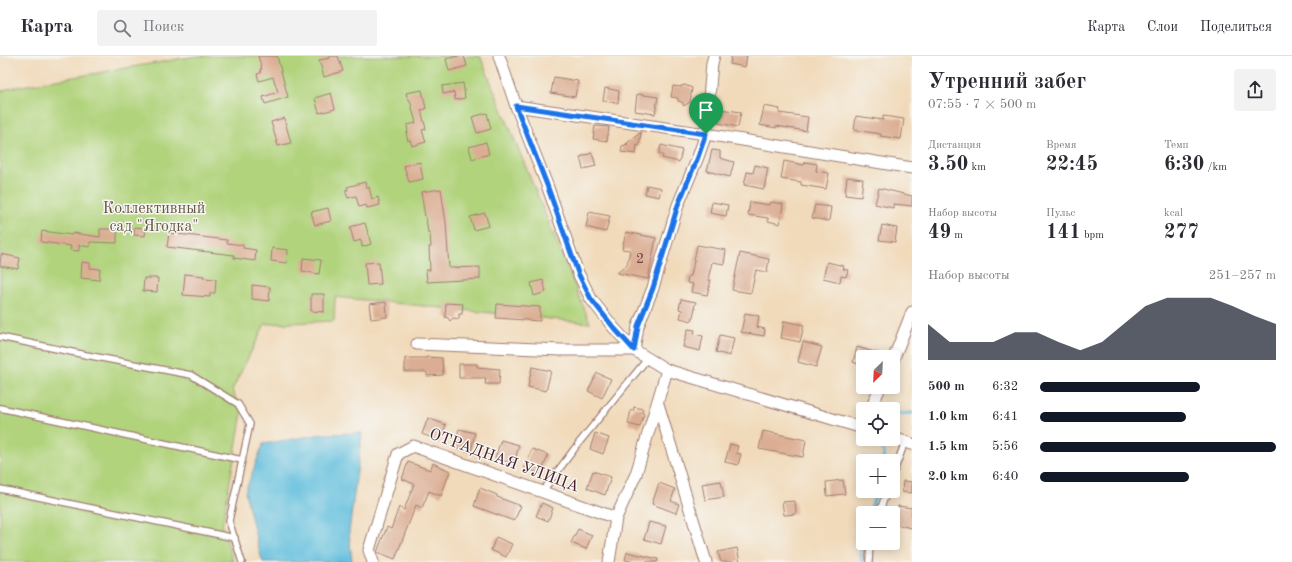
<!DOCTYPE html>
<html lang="ru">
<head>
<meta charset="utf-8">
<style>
	:root { --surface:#fff; --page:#f2f2f3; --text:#2b2b33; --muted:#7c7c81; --line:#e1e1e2; --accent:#111827 }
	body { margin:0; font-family:"Old Standard TT",serif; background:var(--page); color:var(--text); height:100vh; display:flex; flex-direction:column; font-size:15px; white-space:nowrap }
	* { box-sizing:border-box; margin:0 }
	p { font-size:13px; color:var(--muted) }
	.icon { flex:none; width:22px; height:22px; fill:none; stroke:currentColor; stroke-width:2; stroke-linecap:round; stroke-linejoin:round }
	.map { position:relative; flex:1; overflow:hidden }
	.details { display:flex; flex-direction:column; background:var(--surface); width:380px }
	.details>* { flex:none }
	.needle { width:26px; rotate:204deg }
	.controls { position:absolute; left:856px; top:294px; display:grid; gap:8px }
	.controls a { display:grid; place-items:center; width:44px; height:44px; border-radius:4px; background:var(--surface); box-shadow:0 2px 10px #0003; font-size:20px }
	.pin { position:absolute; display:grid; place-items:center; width:34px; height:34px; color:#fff; margin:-41px -17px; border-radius:50% 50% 50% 0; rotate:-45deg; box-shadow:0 0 4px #0007 }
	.pin .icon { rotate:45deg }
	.round { display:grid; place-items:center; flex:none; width:42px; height:42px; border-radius:4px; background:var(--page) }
	.head { display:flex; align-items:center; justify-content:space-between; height:68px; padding:0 16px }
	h1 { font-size:22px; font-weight:700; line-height:30px }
	.figures { display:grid; grid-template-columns:repeat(3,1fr); gap:6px; height:68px; padding:4px 16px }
	.figures div { display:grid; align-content:center }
	.figures b { font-size:20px; font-weight:700 }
	.figures small { font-size:11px; font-weight:400 }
	.figures p { font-size:11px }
	.chart { height:112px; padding:8px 16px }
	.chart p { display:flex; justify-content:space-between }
	.chart svg { width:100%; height:72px; margin-top:4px; fill:var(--accent); opacity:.7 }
	ul { padding:0 16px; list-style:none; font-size:13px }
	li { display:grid; grid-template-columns:64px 48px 1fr; align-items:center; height:30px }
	li i { height:10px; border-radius:5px; background:var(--accent) }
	header { display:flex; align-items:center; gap:24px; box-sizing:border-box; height:56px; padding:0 20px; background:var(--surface); border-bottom:1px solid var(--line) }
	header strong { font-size:19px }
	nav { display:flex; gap:22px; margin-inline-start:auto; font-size:14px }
	.search { width:280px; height:36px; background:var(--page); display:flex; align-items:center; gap:10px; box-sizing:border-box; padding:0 14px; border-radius:4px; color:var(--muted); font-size:15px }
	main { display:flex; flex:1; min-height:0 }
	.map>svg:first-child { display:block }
	.green { fill:#b1d37b; stroke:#7e7953 }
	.water { fill:#5fbedd; stroke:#546e84 }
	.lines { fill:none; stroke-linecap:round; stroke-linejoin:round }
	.stream { stroke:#5fbedd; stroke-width:3 }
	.building { fill:#dbae93 }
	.lane-casing { stroke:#9e7c72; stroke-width:8 }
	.street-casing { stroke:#9e7c72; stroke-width:13 }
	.lane { stroke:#fff; stroke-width:5.5 }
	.street { stroke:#fff; stroke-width:11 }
	.route-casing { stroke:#fff; stroke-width:8 }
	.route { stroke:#1a73e8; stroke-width:5 }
	.labels { text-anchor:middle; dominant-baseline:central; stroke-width:3; stroke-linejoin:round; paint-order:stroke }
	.number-label { font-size:14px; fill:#6e4345 }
	.park-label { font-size:16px; fill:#695543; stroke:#f6f6f2 }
	.street-label { font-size:16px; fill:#4a1f2b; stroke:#f6f6f2 }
</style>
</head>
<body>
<header>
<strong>Карта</strong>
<div class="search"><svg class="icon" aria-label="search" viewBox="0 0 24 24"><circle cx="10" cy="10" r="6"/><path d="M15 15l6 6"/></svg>Поиск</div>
<nav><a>Карта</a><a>Слои</a><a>Поделиться</a></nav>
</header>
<main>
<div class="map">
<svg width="912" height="506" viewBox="0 0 912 506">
	<rect width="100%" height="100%" fill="#f6f6f2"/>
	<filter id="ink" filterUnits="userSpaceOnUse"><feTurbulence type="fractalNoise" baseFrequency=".025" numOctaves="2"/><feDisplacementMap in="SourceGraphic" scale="8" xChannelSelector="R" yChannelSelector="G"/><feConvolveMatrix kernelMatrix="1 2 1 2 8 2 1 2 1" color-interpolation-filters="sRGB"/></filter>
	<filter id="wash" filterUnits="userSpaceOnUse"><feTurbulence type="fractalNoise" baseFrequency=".012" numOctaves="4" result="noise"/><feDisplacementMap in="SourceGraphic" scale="16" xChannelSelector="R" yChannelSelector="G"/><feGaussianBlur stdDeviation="0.9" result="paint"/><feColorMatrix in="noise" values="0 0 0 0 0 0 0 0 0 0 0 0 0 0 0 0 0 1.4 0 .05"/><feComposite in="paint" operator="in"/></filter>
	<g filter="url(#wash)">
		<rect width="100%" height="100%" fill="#f1daba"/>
		<path class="green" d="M196,0H480L590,267L335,241L334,265L265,268L232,334L242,357L222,470L233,506H0V36L10,32Z"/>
		<path class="water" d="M362,377L349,476L352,506H263L259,494L245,436L263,388L323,378Z"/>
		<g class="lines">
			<g class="stream">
				<path d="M893,357L900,358L912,357"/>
				<path d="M893,369V371"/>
				<path d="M883,385L881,391L884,396L883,405"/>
				<path d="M869,457L877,435"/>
				<path d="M862,506L860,487L863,479"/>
			</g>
		</g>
		<g id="blocks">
			<g class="building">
				<path d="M258,0H277L288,41L265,48L263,41L278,36L273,21L259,25L257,18L261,17L260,13H262Z"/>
				<path d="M329,0H338L343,15L324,21L319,4L330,2Z"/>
				<path d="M458,0H464L467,10L449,15L446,3Z"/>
				<path d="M731,0H747L745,11L730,8Z"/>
				<path d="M554,21L578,25L575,41L551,37Z"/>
				<path d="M463,27L465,42L455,44L454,36L443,38L442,30Z"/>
				<path d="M685,29L692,32L690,46L684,50L682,46L678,45V42L671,41L673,30L681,31V30Z"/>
				<path d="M605,32L619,35L618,47L603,45Z"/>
				<path d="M422,34L426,53L421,54L426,73L422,74L426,86L412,90L410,84L408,85L406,77H408L407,69L416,67L410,44L408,43L406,37Z"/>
				<path d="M331,37L335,53L319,57L315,42Z"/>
				<path d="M637,38L658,41L655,58L635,55Z"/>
				<path d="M764,50L780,53L779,57L808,61L806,75L776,70V72L760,69Z"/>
				<path d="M720,53L741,56L738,71L718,67Z"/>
				<path d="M487,57L491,73L477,77L472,61Z"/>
				<path d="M856,60L883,64V60L904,63L901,83L880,80L881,78L854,74Z"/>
				<path d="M284,62L291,87L278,90L271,66Z"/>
				<path d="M595,70L609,71L607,85L593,83Z"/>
				<path d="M641,76L639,90L637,89L636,98L621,96L622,90L628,88H626Z"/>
				<path d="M486,86L489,98L472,103L469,91Z"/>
				<path d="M661,89L682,94L679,106L662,102L663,99L659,98Z"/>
				<path d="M712,94L720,95V102L734,106L730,121L707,115Z"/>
				<path d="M592,97L596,110L583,113L580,101Z"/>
				<path d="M784,105L804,109L805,106L817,108L816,115L829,117L826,133L801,129V126L781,123Z"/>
				<path d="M420,106L423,123L409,126L404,110Z"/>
				<path d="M755,109L768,112L764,133L744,129L747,116L753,117Z"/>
				<path d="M847,121L863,123L861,141L845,139Z"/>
				<path d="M365,126L366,131H369L372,143L378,141L380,149L367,152L366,149L359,151L356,140L348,142L345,134H348L347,131Z"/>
				<path d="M647,129L661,132L659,141L645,138Z"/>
				<path d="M879,132L912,140V150L893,148V152L875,148Z"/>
				<path d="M441,133L446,167L449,212L480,211V223L427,226L426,214H430L429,191H431L430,177H428L426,161H425L421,136Z"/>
				<path d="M712,146L728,149L726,160L710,157Z"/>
				<path d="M750,146L770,149L771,146L783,148L780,168L768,165V162L748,159Z"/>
				<path d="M815,149L831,151L829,165L812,162Z"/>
				<path d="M328,152L331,165L315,169L311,156Z"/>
				<path d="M589,156L610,160L606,176L586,171Z"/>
				<path d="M485,157L489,170L474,174L470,161Z"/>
				<path d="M365,167L371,188L362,191L361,184L354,186L350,171Z"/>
				<path d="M882,169L897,172L895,186L879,184Z"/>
				<path d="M134,171L146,172L145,180L134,179Z"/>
				<path d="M100,173H117V187L90,186V191L79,189V195L70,194L71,190L41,186L42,175L72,179L73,177L100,181Z"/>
				<path d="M626,176L656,182L648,223L617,217L627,209L630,194L622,193Z"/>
				<path d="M169,177L227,184V187L243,189V192L256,194L255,205L234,202V199L167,191Z"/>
				<path d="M697,189L726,194L724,208L712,206L708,224H711L707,239L691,236L693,228L687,227L688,220H691Z"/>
				<path d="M272,192L288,194L287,207L271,205Z"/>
				<path d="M740,197L769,203L767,216L756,214L751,237L732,234Z"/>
				<path d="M1,198L20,202L18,213L0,210Z"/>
				<path d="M303,202L321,204L319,218L302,215Z"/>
				<path d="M82,206L90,207V212L100,213L99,224L81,222Z"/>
				<path d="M379,206L381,228L367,229L365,207Z"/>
				<path d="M827,206L844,210L843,213L848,214L846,221L841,220L840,226L823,222Z"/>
				<path d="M185,218L204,220L203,222L216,223L215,237H210V241L183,239Z"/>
				<path d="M144,222H158L157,236L143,235Z"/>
				<path d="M543,224L546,236L534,240L531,227Z"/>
				<path d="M252,229L270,231L269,245L252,243Z"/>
				<path d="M311,238H324V256L311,255Z"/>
				<path d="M681,243L696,246L694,252H695L692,265L680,262L682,254L679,253Z"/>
				<path d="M386,246L387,261L371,263L369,248Z"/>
				<path d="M446,247L463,248L462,258H459V263L453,262L450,265L448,262L445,261Z"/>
				<path d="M497,248L540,251V265L496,262Z"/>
				<path d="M745,257L759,260L757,271L765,273L764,280L741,276Z"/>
				<path d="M784,265L804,269L800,286L781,282Z"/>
				<path d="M688,273L695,274L694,278L703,280L700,295L683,291Z"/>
				<path d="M720,279L734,282L730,300L716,296Z"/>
				<path d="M803,286L822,291L816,311L798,306Z"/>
				<path d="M857,291L884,299V301H863V310L853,306Z"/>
				<path d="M426,301L442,302L443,319L427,320V316H405V302H426Z"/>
				<path d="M459,308H477V311L500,313L499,328H485L486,322H459Z"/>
				<path d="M532,311L551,315L546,335L528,331Z"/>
				<path d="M597,317L611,323L602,342L588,335Z"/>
				<path d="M634,351L643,353L642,357L644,358L640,371L628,368L631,354L633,355Z"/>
				<path d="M428,362L446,369L440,385L422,378Z"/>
				<path d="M459,373L475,377L471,396L454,392Z"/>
				<path d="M763,375L806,384L803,401L759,393Z"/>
				<path d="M595,377L609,382L603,398L590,393Z"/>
				<path d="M501,384L519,389L514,408L495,402Z"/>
				<path d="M730,388L738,390L736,397L741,398L738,409L725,406Z"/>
				<path d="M532,393L548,399L541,418L524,411Z"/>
				<path d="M408,406L430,414L433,407L450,415L441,440L429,435L422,452L416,449L395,503L377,496L387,471L391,473L399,451L404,454L414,428L402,423Z"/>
				<path d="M593,415L611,421L605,439L587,432Z"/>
				<path d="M843,424L845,438L827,440L826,426Z"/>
				<path d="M721,425L724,441L705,444L702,428Z"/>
				<path d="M903,425L912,426V437L902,436Z"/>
				<path d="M659,427L675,433L671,445L679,448L676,457L652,448Z"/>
				<path d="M480,432L497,439V441L521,450L514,465L474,450Z"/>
				<path d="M795,445L796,458L784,459L782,446Z"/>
				<path d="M542,447L553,452L548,465L536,460Z"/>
				<path d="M898,450L912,452L911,472L894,468Z"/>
				<path d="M649,466L666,470L661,488L644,483Z"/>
				<path d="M578,473L592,479L586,493L571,487Z"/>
				<path d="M496,481L512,488L506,501L491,494Z"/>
				<path d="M737,492L740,506H721L718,496Z"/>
				<path d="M627,496L658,503L657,506H634L625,504Z"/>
			</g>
		</g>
	</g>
	<g filter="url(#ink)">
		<use href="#blocks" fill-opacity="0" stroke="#9e7c72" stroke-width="1"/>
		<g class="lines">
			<defs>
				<g id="lane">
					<path d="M0,281L86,299L191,319L238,348L250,368L229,465L242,506"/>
					<path d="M0,352L242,404"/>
					<path d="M578,388L648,302"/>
					<path d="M893,418L905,386"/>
					<path d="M0,433L235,482"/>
					<path d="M542,436L575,392"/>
					<path d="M879,457L887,435"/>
					<path d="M869,506L870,487"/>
				</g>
				<g id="street">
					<path d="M499,0L516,50L547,129L578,217L591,243L614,272L634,294L667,314L863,372"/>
					<path d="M516,50L706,78L912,112"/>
					<path d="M417,288L560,294H634L638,270L653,232L678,149L698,101L706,78L712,7L714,0"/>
					<path d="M893,304L912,256"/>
					<path d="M658,348L706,506"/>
					<path d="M871,353L880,331"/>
					<path d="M893,382L912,388"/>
					<path d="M373,506L369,494L398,398L413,390L616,462"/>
					<path d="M609,506L616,462L636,418L667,314"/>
				</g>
			</defs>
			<use href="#lane" class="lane-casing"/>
			<use href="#street" class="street-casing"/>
			<use href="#lane" class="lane"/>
			<use href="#street" class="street"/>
		</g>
	</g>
	<g class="lines" filter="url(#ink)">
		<defs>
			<path id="route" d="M516,50L706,78L698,101L678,149L653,232L638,270L634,294L614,272L591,243L578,217L547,129Z"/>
		</defs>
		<use href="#route" class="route-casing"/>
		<use href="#route" class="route"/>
	</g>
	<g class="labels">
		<g class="number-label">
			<text x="640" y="203">2</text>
		</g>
		<g class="park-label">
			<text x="154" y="153">Коллективный<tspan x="154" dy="18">сад "Ягодка"</tspan></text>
		</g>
		<g class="street-label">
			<text transform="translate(504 405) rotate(20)">ОТРАДНАЯ УЛИЦА</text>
		</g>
	</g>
</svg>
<div class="controls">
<a><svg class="needle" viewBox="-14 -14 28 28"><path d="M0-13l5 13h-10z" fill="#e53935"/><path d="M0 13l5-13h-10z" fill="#7c7c81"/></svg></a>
<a><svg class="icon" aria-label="locate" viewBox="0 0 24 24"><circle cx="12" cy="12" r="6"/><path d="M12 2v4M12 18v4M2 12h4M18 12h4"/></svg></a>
<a>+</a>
<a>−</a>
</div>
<div class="pin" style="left:706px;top:78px;background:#1e9e55"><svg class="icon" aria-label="arrive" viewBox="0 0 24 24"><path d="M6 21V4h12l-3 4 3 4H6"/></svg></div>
</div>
<section class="details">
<div class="head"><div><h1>Утренний забег</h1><p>07:55 · 7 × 500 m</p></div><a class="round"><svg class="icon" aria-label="share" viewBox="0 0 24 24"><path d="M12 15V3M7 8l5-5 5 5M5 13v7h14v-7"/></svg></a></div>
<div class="figures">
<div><p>Дистанция</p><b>3.50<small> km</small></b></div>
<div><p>Время</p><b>22:45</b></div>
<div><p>Темп</p><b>6:30<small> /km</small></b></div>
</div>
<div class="figures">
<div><p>Набор высоты</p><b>49<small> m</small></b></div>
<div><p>Пульс</p><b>141<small> bpm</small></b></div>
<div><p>kcal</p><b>277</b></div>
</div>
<div class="chart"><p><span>Набор высоты</span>251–257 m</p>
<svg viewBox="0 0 160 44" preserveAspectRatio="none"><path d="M0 44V22L10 33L20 33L30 33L40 27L50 27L60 33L70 38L80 33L90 22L100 11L110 6L120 6L130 6L140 11L150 17L160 22V44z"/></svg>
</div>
<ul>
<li><b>500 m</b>6:32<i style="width:68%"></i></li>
<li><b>1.0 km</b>6:41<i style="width:62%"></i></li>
<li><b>1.5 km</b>5:56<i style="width:100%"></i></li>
<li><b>2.0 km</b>6:40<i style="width:63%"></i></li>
</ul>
</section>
</main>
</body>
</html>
